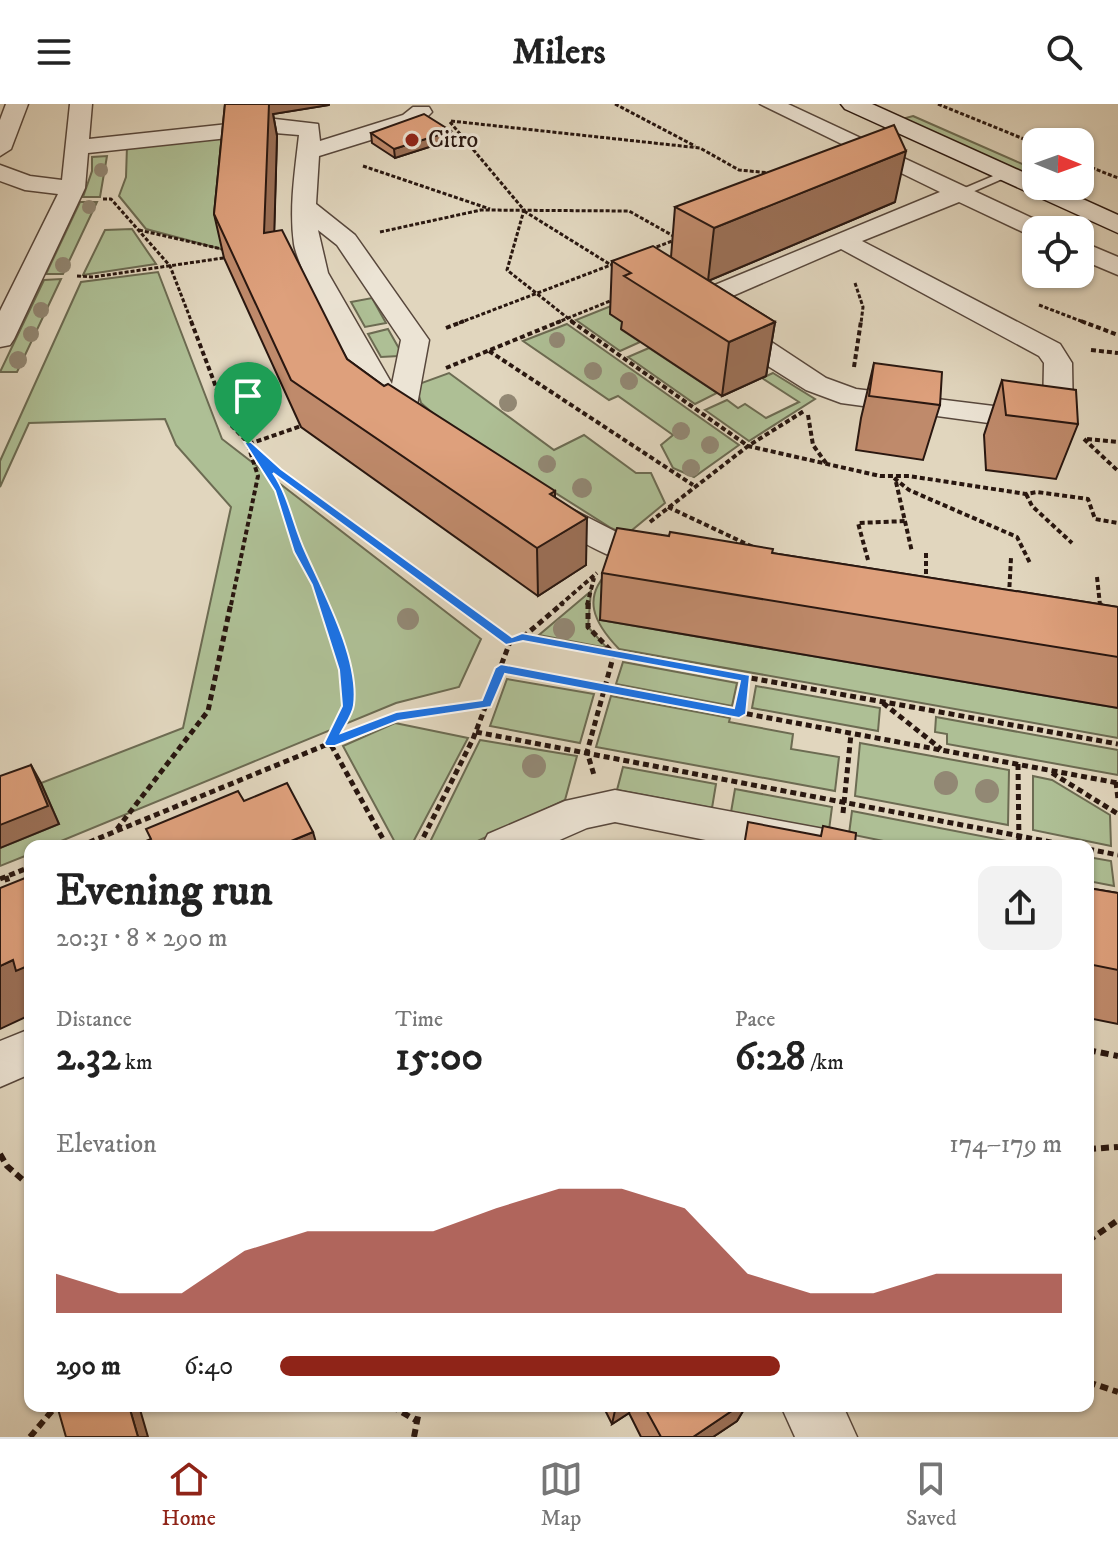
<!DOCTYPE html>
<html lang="en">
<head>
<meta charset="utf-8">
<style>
	:root { --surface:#fff; --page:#f2f2f2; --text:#222; --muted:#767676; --line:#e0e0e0; --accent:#8f2418 }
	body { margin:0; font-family:"IM FELL DW Pica",serif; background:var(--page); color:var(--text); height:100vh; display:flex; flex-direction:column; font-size:30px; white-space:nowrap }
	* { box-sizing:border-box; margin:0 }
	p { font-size:26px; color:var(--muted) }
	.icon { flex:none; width:44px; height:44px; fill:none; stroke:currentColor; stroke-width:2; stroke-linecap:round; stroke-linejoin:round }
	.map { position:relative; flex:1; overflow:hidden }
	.drawer { position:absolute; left:24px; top:736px; width:1070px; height:572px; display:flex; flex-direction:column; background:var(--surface); border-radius:16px; box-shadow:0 2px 6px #0004 }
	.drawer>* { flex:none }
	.needle { width:52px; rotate:91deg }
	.fabs { position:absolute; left:1022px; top:24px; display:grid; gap:16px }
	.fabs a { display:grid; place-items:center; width:72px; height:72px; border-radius:16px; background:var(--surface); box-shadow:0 2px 6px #0004; font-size:40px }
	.pin { position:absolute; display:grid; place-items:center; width:68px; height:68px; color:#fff; margin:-82px -34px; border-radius:50% 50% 50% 0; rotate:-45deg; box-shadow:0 0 8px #0007 }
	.pin .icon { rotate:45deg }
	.round { display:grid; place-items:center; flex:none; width:84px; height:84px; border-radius:16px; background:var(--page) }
	.head { display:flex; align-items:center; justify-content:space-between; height:136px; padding:0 32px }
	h1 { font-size:44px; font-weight:800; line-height:60px }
	.stats { display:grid; grid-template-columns:repeat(3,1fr); gap:12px; height:136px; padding:8px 32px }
	.stats div { display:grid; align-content:center }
	.stats b { font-size:40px; font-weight:800 }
	.stats small { font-size:22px; font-weight:400 }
	.stats p { font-size:22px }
	.chart { height:224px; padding:16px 32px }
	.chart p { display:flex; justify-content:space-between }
	.chart svg { width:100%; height:144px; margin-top:8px; fill:var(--accent); opacity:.7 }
	ul { padding:0 32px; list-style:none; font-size:26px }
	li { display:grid; grid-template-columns:128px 96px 1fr; align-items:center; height:60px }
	li i { height:20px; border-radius:10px; background:var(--accent) }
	header { display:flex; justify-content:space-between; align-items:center; height:104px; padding:0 32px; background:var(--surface); font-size:36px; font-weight:800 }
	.menu { display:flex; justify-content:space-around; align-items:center; height:112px; border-top:2px solid var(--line); background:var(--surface); font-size:22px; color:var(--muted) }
	.menu a { display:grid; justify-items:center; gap:4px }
	.menu .active { color:var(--accent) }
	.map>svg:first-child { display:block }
	.green { fill:#aebf95; stroke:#6c6b52; stroke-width:2 }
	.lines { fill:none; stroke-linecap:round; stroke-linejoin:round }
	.lane-casing { stroke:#57473c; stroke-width:3 }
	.street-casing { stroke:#57473c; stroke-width:3 }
	.secondary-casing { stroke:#291710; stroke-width:3 }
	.path-far3 { stroke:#291710; stroke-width:3; stroke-dasharray:4 2; stroke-linecap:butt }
	.path-far2 { stroke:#291710; stroke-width:4; stroke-dasharray:5 3; stroke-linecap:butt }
	.path-far1 { stroke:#291710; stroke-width:5; stroke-dasharray:6 4; stroke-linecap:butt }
	.path { stroke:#291710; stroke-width:6; stroke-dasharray:8 5; stroke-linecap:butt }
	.lane { fill:#ece4d5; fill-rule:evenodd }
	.street { fill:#ece4d5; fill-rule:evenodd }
	.secondary { fill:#ece4d5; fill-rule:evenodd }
	.tree { fill:#928874 }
	.wall { fill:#bf8a6b; stroke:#291710; stroke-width:2 }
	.shaded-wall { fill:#9b7057; stroke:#291710; stroke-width:2 }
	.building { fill:#dea07c; stroke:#291710; stroke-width:2 }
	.route { fill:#1a73e8; stroke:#fff; stroke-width:2; fill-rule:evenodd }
	.poi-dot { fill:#8f2418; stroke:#ece4d5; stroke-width:3 }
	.labels { text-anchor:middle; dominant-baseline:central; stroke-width:6; stroke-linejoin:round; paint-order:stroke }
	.far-poi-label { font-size:24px; fill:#291710; stroke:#ece4d5; text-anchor:start }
</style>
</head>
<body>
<header><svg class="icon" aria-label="menu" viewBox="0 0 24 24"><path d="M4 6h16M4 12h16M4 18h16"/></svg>Milers<svg class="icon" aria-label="search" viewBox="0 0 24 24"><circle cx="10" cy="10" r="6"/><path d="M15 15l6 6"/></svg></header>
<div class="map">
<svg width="1118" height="1333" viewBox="0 0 1118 1333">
	<rect width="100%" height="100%" fill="#e1d6be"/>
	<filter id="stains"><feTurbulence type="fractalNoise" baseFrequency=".0025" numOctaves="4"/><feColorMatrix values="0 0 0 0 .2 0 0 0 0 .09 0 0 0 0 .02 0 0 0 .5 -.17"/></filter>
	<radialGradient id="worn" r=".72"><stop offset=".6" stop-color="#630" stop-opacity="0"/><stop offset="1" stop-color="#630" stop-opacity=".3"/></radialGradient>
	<g class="green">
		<path d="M913,12L1036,66V74L902,15Z"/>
		<path d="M275,28L225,146L146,125L119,92L126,73L127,42Z"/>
		<path d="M107,52L100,93H83L92,67V53Z"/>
		<path d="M80,98H97L63,170H46Z"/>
		<path d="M132,125L156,160L83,171L105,126Z"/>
		<path d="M158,168L222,335L481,535L459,583L396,599L49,742H30V750L0,762V744L59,720L41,679L183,624L231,403L176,341L165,315L29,319L0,383V357L81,178Z"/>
		<path d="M61,175L17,268H0L44,176Z"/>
		<path d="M646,188L628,222L622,226L640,238L620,247L576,216Z"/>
		<path d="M372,194L386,219L365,223L351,198Z"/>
		<path d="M567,220L739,341L694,373L673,364L661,341L673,331L618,292L609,296L523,237Z"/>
		<path d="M388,225L401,248L399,252L381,253L368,230Z"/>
		<path d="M649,244L717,289L695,300L628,253Z"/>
		<path d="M449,269L554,346L584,331L636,369H651L665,399L626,431L611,424L443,318L421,299L416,281Z"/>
		<path d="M773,269L815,295L749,337L705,306L727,296L738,304L745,300L766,314L799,298L762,274Z"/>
		<path d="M612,464L600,516L1118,604V634L619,545C594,519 580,493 612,464Z"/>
		<path d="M591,487L588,523L607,544L539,531Z"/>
		<path d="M623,558L737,579L732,602L616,580Z"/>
		<path d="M507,575L594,590L580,639L490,622Z"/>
		<path d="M756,582L880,604L878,627L752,604Z"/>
		<path d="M611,592L730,614L729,618L793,630L791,645L839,653L835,687L596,643Z"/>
		<path d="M936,613L1118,646V671L947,640V630L935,628Z"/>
		<path d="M395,619L468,634L411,742H397L343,642Z"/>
		<path d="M480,636L577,652L565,696L467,742H428Z"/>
		<path d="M860,639L1009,666L1008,721L855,692Z"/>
		<path d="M623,663L716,680L712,704L617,686Z"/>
		<path d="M1033,672L1052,676L1110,711L1111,742L1033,726Z"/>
		<path d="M735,685L832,703L829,726L731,708Z"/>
		<path d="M852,707L1007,737V742H908L849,730Z"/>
		<path d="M1088,753L1111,757L1114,782L1088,777Z"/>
	</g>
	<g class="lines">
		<defs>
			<path id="lane" d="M1005,67L1011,70L1009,72L963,92L953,89Z"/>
			<g id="street">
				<path d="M6,0H28L11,45L0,52V16Z"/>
				<path d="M70,0H92L89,35L275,15L318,20L320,37L403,11L413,3H429L432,8L419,21L319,52L316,100L355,131L429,236L417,301L426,311L422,317C403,322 388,310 374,297C357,281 297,163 294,140C289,104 295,67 299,31L275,29L88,49L85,84L14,235L10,241L0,243V207L58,90L25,86L0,77V61L30,72L62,76ZM318,126L337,141L401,236L392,280L328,169Z"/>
				<path d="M760,0H788L1047,121L1050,126H1036V133L1029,131L959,98L862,137L1060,240L1072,259L1073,315L1069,321L1041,326L841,299L806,286L706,223L687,202L693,190L940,88ZM841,145L1039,252L1044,259L1043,308L856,285L826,274L714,200Z"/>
				<path d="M1080,137L1118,153V171L1080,155Z"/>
				<path d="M540,389L630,435L675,445L680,453L675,461C629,474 567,428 529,406L524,399L529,392Z"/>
				<path d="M615,686L824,725L839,730L845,742H736L615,718L587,724L546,742H482L488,730L565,697Z"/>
				<path d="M30,925V970L0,983V937Z"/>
				<path d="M781,1302H843L857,1333H795Z"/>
			</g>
			<path id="secondary" d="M841,0H872L1036,74V82H1054L1118,111V129L845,5Z"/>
		</defs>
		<use href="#lane" class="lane-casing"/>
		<use href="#street" class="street-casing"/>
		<use href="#secondary" class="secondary-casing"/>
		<g class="path-far3">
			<path d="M615,0L695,42"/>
			<path d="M938,0L1036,40"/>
			<path d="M451,17L700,44L739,66L770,69"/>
			<path d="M450,18L524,106L507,166L574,219"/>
			<path d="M1080,59L1118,74"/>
			<path d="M363,62L490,105"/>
			<path d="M103,95H111L170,162L192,219"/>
			<path d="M524,107L611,161"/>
			<path d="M139,126L226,146"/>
			<path d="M380,128L481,106L629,107L677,134"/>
			<path d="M651,145L675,136"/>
			<path d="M77,172L93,173L230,153"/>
			<path d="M855,179L863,203L861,219"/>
			<path d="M1039,201L1086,219"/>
			<path d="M459,219L616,159"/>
			<path d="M556,219L615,195"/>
		</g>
		<g class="path-far2">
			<path d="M191,217L230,320L277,368L459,501"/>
			<path d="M571,217L748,342L880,372H909L1026,390L1037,388L1088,395L1095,415L1118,419"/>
			<path d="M1081,217L1118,231"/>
			<path d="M446,224L464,217"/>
			<path d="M1091,246L1118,249"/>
			<path d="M489,247L693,381"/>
			<path d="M854,263L861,217"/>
			<path d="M446,264L561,217"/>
			<path d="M808,311L813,341L826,359"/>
			<path d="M1084,335L1118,367"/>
			<path d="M1087,335L1118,338"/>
			<path d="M249,340L304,321"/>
			<path d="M254,349L280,387L300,448L324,501"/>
			<path d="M894,374L909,386L1017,433L1030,459"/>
			<path d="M896,378L912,448"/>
			<path d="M1026,390L1032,402L1072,439"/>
			<path d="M668,403L755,444"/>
			<path d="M650,418L748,342L804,307"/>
			<path d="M926,449V480"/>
			<path d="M868,456L858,419L906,417"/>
			<path d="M1097,473L1100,501"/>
			<path d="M1009,491L1011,454"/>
			<path d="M231,501L258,372L248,341"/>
			<path d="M560,501L597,469"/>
			<path d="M587,501L594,474"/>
		</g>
		<g class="path-far1">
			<path d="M324,499L345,566L348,602L330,639L387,742"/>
			<path d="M456,499L510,538"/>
			<path d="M588,499V523L614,550L587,648L594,671"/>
			<path d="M1100,499L1101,507"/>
			<path d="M523,533L563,499"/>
			<path d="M501,564L1118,679"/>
			<path d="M883,599L941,645"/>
			<path d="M739,610L746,574"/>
			<path d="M476,628L1072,742"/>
			<path d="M1018,660L1019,742"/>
			<path d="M1052,669L1118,710"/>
			<path d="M1116,678L1118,695"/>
			<path d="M843,709L851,630"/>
			<path d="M117,725L208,607L231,499"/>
			<path d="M80,742L396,612L487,600"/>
			<path d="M419,742L473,635L510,538L522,533L1118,640"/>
			<path d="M1088,745L1118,751"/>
			<path d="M6,772L10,785"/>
			<path d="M0,775L30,763"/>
		</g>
		<g class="path">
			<path d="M1088,946L1118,952"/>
			<path d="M1088,1045L1118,1043"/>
			<path d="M0,1050L7,1062L30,1082"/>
			<path d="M1088,1137L1118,1116"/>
			<path d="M1088,1278L1118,1288"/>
			<path d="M391,1302L417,1317"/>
			<path d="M30,1333L56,1302"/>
			<path d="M414,1333L420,1302"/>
		</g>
		<use href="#lane" class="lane"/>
		<use href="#street" class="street"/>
		<use href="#secondary" class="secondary"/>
	</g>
	<g class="tree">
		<circle cx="101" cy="66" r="7"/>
		<circle cx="89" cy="103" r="7"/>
		<circle cx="63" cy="161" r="8"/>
		<circle cx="41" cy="206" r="8"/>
		<circle cx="31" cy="230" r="8"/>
		<circle cx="557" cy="236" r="8"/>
		<circle cx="18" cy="256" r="9"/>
		<circle cx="593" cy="267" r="9"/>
		<circle cx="629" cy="277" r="9"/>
		<circle cx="508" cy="299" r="9"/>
		<circle cx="681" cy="327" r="9"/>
		<circle cx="710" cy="341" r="9"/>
		<circle cx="547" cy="360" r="9"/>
		<circle cx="691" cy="364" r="9"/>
		<circle cx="582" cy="384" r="10"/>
		<circle cx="408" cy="515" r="11"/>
		<circle cx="564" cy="525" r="11"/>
		<circle cx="534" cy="662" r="12"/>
		<circle cx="946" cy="679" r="12"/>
		<circle cx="987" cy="687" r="12"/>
	</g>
	<g class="wall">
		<path d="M225,0L329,1L273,10L277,32L274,127L347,255L384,282L555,393L586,461L538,492L301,323L224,154L214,110Z"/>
		<path d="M451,27V36L395,54L372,39L371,29Z"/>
		<path d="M895,98L708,177L775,218L766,272L722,292L621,225L622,218L610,210L612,157L671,153L675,103Z"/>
		<path d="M874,259L940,301L923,356L856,346L861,314Z"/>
		<path d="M1002,276L1078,320L1056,375L986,366L984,331Z"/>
		<path d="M772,449L1118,503V604L600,516L602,469Z"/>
		<path d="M1088,784L1118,789V920L1088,914Z"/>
		<path d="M603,1302H746L737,1317L713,1333H641L629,1309L612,1320Z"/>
	</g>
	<g class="shaded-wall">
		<path d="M233,0H329V1L273,10L277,32L273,174Z"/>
		<path d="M451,27V36L395,54L394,45Z"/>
		<path d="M906,47L895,98L708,177L714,124Z"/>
		<path d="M775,218L766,272L722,292L729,238Z"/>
		<path d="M555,387V433L587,414L586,461L538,492L537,444L550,390Z"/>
		<path d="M31,661L41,679L59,720L0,744V721Z"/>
		<path d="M313,728L317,742H279Z"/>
		<path d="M13,856L30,861V911L0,925V862Z"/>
		<path d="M129,1302H139L148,1333H138Z"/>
		<path d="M616,1302H631L629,1309L612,1320Z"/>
		<path d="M739,1302H746L737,1317L713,1333H693Z"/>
	</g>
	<g class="building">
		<path d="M225,0H269L264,129L282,126L347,255L384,282L388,280L555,387L550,390L587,414L537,444L291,276L214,110Z"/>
		<path d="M424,10L451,27L394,45L371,29Z"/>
		<path d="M894,21L906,47L714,124L675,103Z"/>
		<path d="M653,142L775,218L729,238L624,172L631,169L612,157Z"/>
		<path d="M874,259L942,268L940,301L869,292Z"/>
		<path d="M1002,276L1076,286L1078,320L1006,311Z"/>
		<path d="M617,424L669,432L670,428L773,445L772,449L1118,503V553L602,469Z"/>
		<path d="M31,661L48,702L0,721V672Z"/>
		<path d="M287,679L313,728L279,742H134L151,735L146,725L238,687L244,697Z"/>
		<path d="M748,718L821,732L823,722L856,729L855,739L872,742H744Z"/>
		<path d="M30,772V861L16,867L13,856L0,862V784Z"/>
		<path d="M1088,784L1118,789V866L1088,860Z"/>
		<path d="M64,1302H129L138,1333H66L58,1305Z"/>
		<path d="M644,1302H739L693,1333H661Z"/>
	</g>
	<path class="route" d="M244,338H251L281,365L512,533L522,529L750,571L746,610L739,614L505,570L491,603L398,617L335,642H326L324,639L342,602L339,566L312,481L294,448L275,387ZM273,369L506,541L523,537L740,577L734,604L501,560L495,564L482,596L396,608L341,629C345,621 353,610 354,601C360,556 324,489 306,449C293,422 290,394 273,369Z"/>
	<circle class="poi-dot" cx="412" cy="36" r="8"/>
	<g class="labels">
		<g class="far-poi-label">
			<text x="428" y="36">Citro</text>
		</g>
	</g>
	<rect width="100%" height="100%" filter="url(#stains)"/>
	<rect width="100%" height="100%" fill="url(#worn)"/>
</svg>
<div class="fabs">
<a><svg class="needle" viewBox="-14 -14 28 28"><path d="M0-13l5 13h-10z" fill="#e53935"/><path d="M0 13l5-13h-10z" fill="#767676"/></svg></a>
<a><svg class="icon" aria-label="locate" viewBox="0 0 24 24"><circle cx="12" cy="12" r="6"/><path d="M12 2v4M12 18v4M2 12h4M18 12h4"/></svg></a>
</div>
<div class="pin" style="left:248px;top:340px;background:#1e9e55"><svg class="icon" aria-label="arrive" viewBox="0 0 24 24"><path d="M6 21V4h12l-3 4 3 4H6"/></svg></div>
<section class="drawer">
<div class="head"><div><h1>Evening run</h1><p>20:31 · 8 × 290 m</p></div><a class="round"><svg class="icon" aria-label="share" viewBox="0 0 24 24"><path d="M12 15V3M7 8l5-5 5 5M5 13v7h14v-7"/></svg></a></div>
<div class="stats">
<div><p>Distance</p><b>2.32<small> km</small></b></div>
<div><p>Time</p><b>15:00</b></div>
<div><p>Pace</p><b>6:28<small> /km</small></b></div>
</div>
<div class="chart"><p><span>Elevation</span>174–179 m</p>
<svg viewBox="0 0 160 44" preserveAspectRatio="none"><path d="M0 44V32L10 38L20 38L30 25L40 19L50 19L60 19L70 12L80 6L90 6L100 12L110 32L120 38L130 38L140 32L150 32L160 32V44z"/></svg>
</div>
<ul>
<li><b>290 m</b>6:40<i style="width:64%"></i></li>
</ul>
</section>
</div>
<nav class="menu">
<a class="active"><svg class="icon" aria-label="home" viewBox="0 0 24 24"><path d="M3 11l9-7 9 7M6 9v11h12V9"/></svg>Home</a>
<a><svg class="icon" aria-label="map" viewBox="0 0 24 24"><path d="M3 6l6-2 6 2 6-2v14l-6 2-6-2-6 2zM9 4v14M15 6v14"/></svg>Map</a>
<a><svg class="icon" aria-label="saved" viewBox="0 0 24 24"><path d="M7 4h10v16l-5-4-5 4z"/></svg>Saved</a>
</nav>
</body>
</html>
